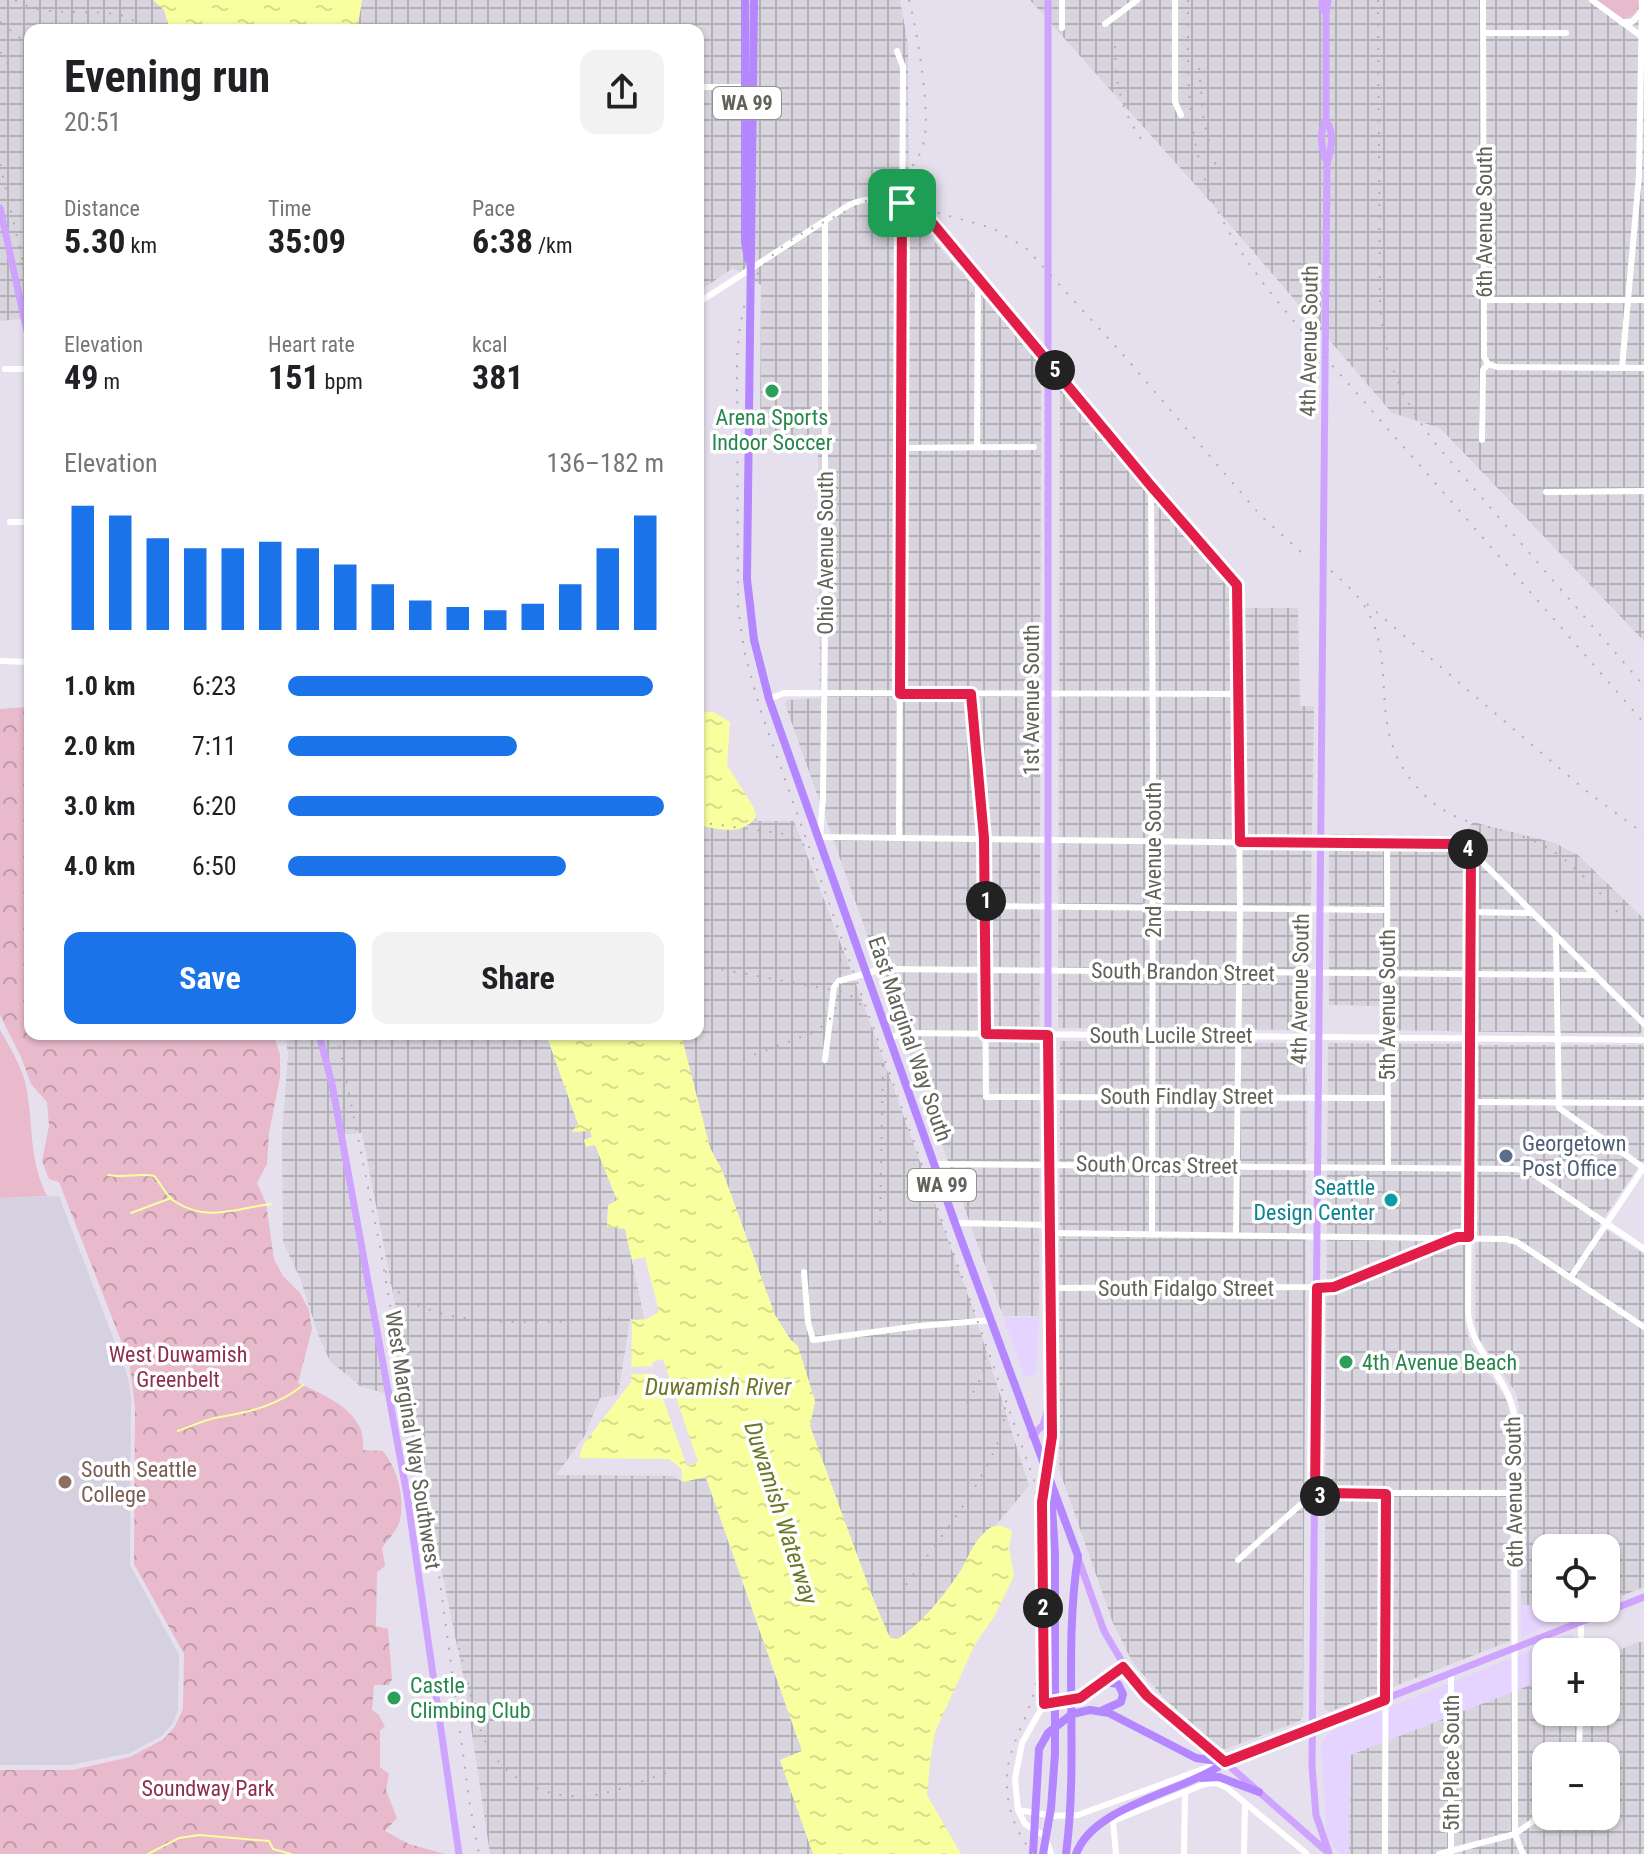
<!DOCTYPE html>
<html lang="en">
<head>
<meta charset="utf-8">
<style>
	:root { --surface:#fff; --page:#f2f2f2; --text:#202124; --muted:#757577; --accent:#1a73e8 }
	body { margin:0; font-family:"Roboto Condensed",sans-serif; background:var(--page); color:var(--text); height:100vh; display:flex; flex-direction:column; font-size:30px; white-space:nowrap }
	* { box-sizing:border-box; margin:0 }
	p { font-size:26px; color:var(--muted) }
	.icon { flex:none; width:44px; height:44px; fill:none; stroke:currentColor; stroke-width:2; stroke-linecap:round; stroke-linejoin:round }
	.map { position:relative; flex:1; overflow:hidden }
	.sheet { position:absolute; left:24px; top:24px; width:680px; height:1016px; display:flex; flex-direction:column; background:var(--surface); border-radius:16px; box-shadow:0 2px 6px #0004 }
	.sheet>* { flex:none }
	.tools { position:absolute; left:1532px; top:1534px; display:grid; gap:16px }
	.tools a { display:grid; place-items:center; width:88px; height:88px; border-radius:16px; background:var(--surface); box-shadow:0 2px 6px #0004; font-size:40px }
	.pin { position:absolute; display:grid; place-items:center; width:68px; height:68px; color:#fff; margin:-34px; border-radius:16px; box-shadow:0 4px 12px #0006 }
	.km { position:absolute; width:40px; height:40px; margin:-20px; border-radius:50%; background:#222; color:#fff; font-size:22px; line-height:40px; text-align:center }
	.round { display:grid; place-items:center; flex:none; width:84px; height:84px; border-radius:16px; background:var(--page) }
	.headline { display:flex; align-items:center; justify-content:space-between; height:136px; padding:0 40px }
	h1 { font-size:44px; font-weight:700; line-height:60px }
	.figures { display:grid; grid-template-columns:repeat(3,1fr); gap:12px; height:136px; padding:8px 40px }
	.figures div { display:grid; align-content:center }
	.figures b { font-size:34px; font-weight:700 }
	.figures small { font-size:22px; font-weight:400 }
	.figures p { font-size:22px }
	.chart { height:224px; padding:16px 40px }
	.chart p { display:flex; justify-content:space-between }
	.chart svg { width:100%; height:144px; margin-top:8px; stroke:var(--accent); stroke-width:6 }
	.primary-button { display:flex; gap:16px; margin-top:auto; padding:16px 40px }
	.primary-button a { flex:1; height:92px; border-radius:16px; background:var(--accent); color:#fff; font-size:32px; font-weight:700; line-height:92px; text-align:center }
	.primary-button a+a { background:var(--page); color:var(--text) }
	ul { padding:0 40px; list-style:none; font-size:26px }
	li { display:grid; grid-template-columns:128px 96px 1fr; align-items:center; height:60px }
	li i { height:20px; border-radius:10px; background:var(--accent) }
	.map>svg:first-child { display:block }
	.commercial { fill:#e5d4ff }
	.industrial { fill:url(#industrial-grid); fill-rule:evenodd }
	.education { fill:#d6d1e0 }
	.green { fill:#e8bacb }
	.forest { fill:url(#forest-crowns) }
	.water { fill:url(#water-ripples) }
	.pier { fill:#e6e0ee }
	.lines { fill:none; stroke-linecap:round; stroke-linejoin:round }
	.stream { stroke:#f8ff9f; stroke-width:2 }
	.minor { stroke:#fff; stroke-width:6 }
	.major { stroke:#cfa4ff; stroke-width:7 }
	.highway { stroke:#b486ff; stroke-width:8 }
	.rail { stroke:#afb0ae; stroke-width:2; stroke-dasharray:2 10; stroke-linecap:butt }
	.route-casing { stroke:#fff; stroke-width:16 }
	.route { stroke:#e11d48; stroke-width:10 }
	.leisure-dot { fill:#2e9e5b; stroke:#fff; stroke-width:3 }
	.service-dot { fill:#5c6f8a; stroke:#fff; stroke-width:3 }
	.culture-dot { fill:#0f9aa8; stroke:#fff; stroke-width:3 }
	.education-dot { fill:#8d6e63; stroke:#fff; stroke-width:3 }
	.labels { text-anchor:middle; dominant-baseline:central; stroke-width:7; stroke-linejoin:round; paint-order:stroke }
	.shield { fill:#fff; stroke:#90928b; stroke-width:2 }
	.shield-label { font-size:20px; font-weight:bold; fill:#616359 }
	.street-label { font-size:22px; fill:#616359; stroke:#fff }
	.leisure-label { font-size:22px; fill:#27864d; stroke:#fff; text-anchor:start }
	.service-label { font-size:22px; fill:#4e5e75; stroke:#fff; text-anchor:start }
	.culture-label { font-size:22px; fill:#0d838f; stroke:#fff; text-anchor:end }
	.park-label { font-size:22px; fill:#8d2e4c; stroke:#fff }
	.education-label { font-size:22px; fill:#785e54; stroke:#fff; text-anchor:start }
	.water-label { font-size:24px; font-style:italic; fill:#6c7826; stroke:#fff }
</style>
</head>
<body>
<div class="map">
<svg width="1644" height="1854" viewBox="0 0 1644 1854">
	<defs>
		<pattern id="industrial-grid" width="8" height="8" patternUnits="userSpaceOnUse" patternTransform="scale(2)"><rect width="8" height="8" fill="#d8d5de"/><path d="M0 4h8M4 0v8" fill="none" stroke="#b3b0b7"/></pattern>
		<pattern id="forest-crowns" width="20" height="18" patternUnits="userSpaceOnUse" patternTransform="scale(2)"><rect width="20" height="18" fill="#e8bacb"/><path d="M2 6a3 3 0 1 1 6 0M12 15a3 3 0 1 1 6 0" fill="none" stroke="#bf9ba8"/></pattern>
		<pattern id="water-ripples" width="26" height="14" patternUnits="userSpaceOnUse" patternTransform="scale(2)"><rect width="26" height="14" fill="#f8ff9f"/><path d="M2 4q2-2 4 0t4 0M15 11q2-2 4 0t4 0" fill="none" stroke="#d7dd8b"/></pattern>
	</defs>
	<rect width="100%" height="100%" fill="#e6e0ee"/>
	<g class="commercial">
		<path d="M1003,1317H1039L1036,1374L1025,1377Z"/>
		<path d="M1521,1605H1546V1608H1592L1521,1637Z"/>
		<path d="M1573,1633V1652H1546V1679L1351,1755L1349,1854H1341L1334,1848L1327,1835L1321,1744L1326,1736L1335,1729Z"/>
	</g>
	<g class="industrial">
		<path d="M0,0H153L164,10L170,30H30V318L0,321Z"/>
		<path d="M362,0H900L908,44L909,212L1041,364L1039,1316H1003L785,704L787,700L820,698L818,439H760L761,285L733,268L698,292V30H357Z"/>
		<path d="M1030,0H1644V641L1440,428L1392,413L1207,198Z"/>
		<path d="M1060,382L1232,582L1235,590V608H1298L1300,706H1314L1309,1026L1305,1030L1058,1028Z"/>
		<path d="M698,817L750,824L756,817L758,821H794L855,981L975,1315L1029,1486L996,1525L984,1533L959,1574L921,1623L898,1639L893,1640L886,1632L831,1488L810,1426L815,1401L790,1339L775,1315L722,1170L710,1148L693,1084L681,1034H698Z"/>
		<path d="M1473,822L1555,843L1578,855L1644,919V1024H1641L1642,1031L1640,1034L1380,1030V1006L1329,1005V834L1462,836Z"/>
		<path d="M285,1034H546L578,1124L577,1128L590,1131L592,1137L584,1140L586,1146L595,1144L617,1201L608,1205L607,1226L625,1228L645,1320L630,1319L619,1389L616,1395L600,1398L584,1437L556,1475L673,1476L683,1482L705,1476L802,1751L780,1760L813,1854H490L464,1680L438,1553L403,1345L362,1133L339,1135L392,1393H383L360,1386L330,1361L318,1334L300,1278L283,1242L282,1134L288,1054Z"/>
		<path d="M1060,1041L1307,1043L1303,1716L1300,1721L1226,1749L1220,1748L1167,1701L1133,1663L1113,1623L1059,1469Z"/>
		<path d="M1328,1043L1468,1044L1465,1327L1472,1347L1506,1399L1510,1415V1641L1329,1712L1324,1707Z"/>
		<path d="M1476,1045H1644V1164L1641,1163L1599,1225L1644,1254V1587L1606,1602V1548H1546V1605H1521L1519,1405L1515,1391L1479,1339L1475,1324Z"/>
		<path d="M1639,1642H1644V1854H1349L1351,1755L1546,1679V1712H1606V1655ZM1546,1756H1606V1816H1546Z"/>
	</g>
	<path class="education" d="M59,1196L128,1377L131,1398L130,1565L179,1655L178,1710L173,1723L162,1736L130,1753L71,1765H0V1198Z"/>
	<g class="green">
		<path d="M1595,0H1638L1639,6L1634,15L1624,19Z"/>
		<path d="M0,1030C10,1047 22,1067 26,1086C34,1125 28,1158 47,1196L0,1198Z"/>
	</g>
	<path class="forest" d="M28,707L30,1034H273L280,1054V1077L269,1133L267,1164L257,1183L266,1203L274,1259L283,1276L300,1293L309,1310L312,1329L298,1383C320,1393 351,1405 361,1430C363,1436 363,1444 363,1450L383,1451C397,1468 405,1497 400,1520C398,1529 388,1540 382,1548L385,1566L377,1572L376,1626L388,1629L392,1679L389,1685H374L372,1710L379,1715L385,1727L380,1730V1767L389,1774L386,1790L397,1818L385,1831L409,1844L445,1854H0V1770H72L130,1757L164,1739L175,1726L183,1709L184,1654L134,1564L135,1407L129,1361L59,1182L49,1179L42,1161L49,1126L47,1102L31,1084L21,1057L0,1015V709Z"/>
	<g class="water">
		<path d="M153,0H362L357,30H170L164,10Z"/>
		<path d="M698,712H713L730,722L727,765L754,808L756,817C741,837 719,829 698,825Z"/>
		<path d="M546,1034H681L710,1148L722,1170L775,1315L790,1339L798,1346L815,1401L810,1426L874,1601L890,1638L898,1639C924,1621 944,1596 961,1570C968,1558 974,1541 985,1532C994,1523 1002,1524 1012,1531L1009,1547L1014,1576L994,1617L975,1644L935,1732L931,1755L927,1795L961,1854H813L780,1760L802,1751L706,1477L683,1482L681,1468L669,1459L579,1458L583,1445L631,1382L632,1320L645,1319L625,1229L607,1227L608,1205L617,1200L595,1145L586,1147L584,1140L592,1137L590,1131L572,1132L578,1124Z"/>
	</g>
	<g class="pier">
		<path d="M645,1257L659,1312L645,1320L632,1260Z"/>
		<path d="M663,1359L698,1462L687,1466L654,1374H627V1367L653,1366L652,1362Z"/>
	</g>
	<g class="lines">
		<g class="stream">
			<path d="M108,1175C125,1178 140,1173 154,1176C161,1183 165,1195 174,1201C207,1223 236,1208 272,1204"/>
			<path d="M131,1213L171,1198"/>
			<path d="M178,1431C192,1426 206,1419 220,1417C250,1412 279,1405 303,1385"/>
			<path d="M148,1854L179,1838L199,1835L269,1841L273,1849L291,1854"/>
		</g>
		<g class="minor">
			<path d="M1175,0V102L1181,115"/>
			<path d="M1592,0L1641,36"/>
			<path d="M1621,22H1632L1641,12"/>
			<path d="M1105,24L1137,0"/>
			<path d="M1062,28V0"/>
			<path d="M1484,33H1566"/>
			<path d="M897,51L903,67L899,837"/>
			<path d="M698,87H746"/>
			<path d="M825,221V628L823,798L820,837L1460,845L1471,851L1644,1024"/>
			<path d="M1484,300H1644"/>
			<path d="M698,303L849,205C878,192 912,203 934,225L1151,486L1237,585L1240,908L1236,1235"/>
			<path d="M1488,364L1497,367L1644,368"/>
			<path d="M1622,368L1639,176L1642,0"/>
			<path d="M5,369H30"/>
			<path d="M1482,440L1483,370L1488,364L1484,357L1483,0"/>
			<path d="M748,445L825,447"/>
			<path d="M977,447L978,279"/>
			<path d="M901,448L1034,447"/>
			<path d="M1151,486L1153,749L1152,1234"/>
			<path d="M1546,492L1644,491"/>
			<path d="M10,522H30"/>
			<path d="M0,661L30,662"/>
			<path d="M971,694L984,838L986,1097L1388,1098"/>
			<path d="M769,699L784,693L1239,694"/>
			<path d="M1387,843L1388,1167"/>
			<path d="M1471,851L1468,1312C1471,1352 1507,1375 1514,1414L1515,1834L1523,1854"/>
			<path d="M986,906L1387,910"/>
			<path d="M1471,912L1532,913"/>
			<path d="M1556,937L1559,1108L1644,1168"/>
			<path d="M890,1038L903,1033L1644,1040"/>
			<path d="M825,1060L834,987L839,981L882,969L1595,975"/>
			<path d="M1470,1102L1644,1103"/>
			<path d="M935,1164L1517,1169L1532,1173L1644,1249"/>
			<path d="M955,1223L1049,1225"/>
			<path d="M1049,1233L1506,1239L1517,1242L1644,1327"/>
			<path d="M804,1272L808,1322L813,1340L919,1326L992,1320"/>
			<path d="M1571,1277L1644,1167"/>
			<path d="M1049,1288L1334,1287L1452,1239"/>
			<path d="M1047,1476L1042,1502L1044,1704L1022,1743L1015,1779L1018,1810L1025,1824L1045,1836L1051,1854"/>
			<path d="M1238,1560L1300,1505L1326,1493H1515"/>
			<path d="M1581,1652V1622"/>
			<path d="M1052,1703L1080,1698L1123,1667"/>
			<path d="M1579,1756L1580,1712"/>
			<path d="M1018,1810L1054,1816L1078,1815L1217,1764"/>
			<path d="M1113,1820L1116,1854"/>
			<path d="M1113,1821L1205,1784L1217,1783L1227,1788L1306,1853"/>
			<path d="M1451,1852V1674"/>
			<path d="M1184,1854L1185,1792"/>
			<path d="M1244,1854L1245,1803"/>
			<path d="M1385,1854L1386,1494"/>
			<path d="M1439,1854L1515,1834L1546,1812"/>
		</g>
		<g class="major">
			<path d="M1322,0V8L1326,13"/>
			<path d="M1326,121C1335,132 1331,151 1327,163L1312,1766L1316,1815L1329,1853"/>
			<path d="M1327,163C1322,151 1318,132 1326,121V13L1328,0"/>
			<path d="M0,208L30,345"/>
			<path d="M319,1034L332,1084L407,1495L459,1854"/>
			<path d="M1032,1436L1043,1425L1050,1403"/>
			<path d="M1047,1473L1052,1436L1048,1041V0"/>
			<path d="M1078,1558L1104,1631L1134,1682L1325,1850"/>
			<path d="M1225,1762L1644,1597"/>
		</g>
		<g class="highway">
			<path d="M745,0V242L748,259"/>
			<path d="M754,0L747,579L754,640L769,699L955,1223L1078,1556C1063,1654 1079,1755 1066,1854"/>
			<path d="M1103,1710L1121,1702L1123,1694L1118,1684L1104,1682"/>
			<path d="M1202,1778L1219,1777L1259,1792"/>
			<path d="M1033,1854L1039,1749L1048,1733L1072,1714L1090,1710L1109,1713L1196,1758L1225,1762"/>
			<path d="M1043,1854L1051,1808L1055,1754V1553L1051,1492"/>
			<path d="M1076,1854C1094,1805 1182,1793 1224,1763"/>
		</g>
		<g class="rail">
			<path d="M15,0C44,18 83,9 115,14C128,16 139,23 149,30"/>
			<path d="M909,0C917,30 932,117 923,145C916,169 896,185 874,197C786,243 742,247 737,361L738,607L744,650L760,709L1034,1480C1039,1508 1037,1537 1037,1566C1037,1602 1040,1640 1037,1676C1034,1705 1018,1729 1010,1757C1001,1790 1011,1829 1034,1854"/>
			<path d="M1188,0C1188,67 1185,133 1211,196C1243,273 1320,350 1374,413C1464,516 1554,619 1644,723"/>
			<path d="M1378,0L1380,303C1384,361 1403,403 1439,448L1644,686"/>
			<path d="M0,22L30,46"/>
			<path d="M1115,46C1115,84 1121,112 1144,143"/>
			<path d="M0,52L14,72L30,84"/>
			<path d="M1199,68L1204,122L1216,167"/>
			<path d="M0,164L30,292"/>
			<path d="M879,202L902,203L975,223L994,229L1026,248L1126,358L1261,516L1301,552"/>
			<path d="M907,208C933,226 967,267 973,298"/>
			<path d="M1331,571C1345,583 1359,595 1368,612C1398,669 1366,727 1415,785C1458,835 1498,820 1546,847C1578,865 1605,900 1631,926"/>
			<path d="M1367,604L1585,790L1644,834"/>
			<path d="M698,822L785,834L804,845L809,853"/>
			<path d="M698,965L844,992L855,998L864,1009"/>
			<path d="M337,1034L380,1247L430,1532L437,1559L470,1806L479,1854"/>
			<path d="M743,1059L812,1033C820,1028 827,1024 832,1016C841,1002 841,963 841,946"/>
			<path d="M880,1223L883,1065"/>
			<path d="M386,1271C405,1338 559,1320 612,1319"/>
			<path d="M967,1403L983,1374L986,1349"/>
			<path d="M906,1585C936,1542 1007,1458 1005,1406"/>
			<path d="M459,1648C467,1676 474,1718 486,1743C508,1786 559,1804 605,1793C629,1787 652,1777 675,1770"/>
		</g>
	</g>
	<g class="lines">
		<defs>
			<path id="route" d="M902,203L919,211L934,225L1151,486L1237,585L1240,842L1455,844L1471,851L1469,1237H1457L1334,1287L1317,1288L1315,1498L1326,1493L1386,1494L1385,1700L1225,1762L1147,1696L1123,1667L1080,1698L1044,1704L1042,1502L1052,1436L1048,1035L986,1034L984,838L971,694H900Z"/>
		</defs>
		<use href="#route" class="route-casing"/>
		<use href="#route" class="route"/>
	</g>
	<g class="leisure-dot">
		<circle cx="772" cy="391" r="8"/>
		<circle cx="1346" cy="1362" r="8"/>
		<circle cx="394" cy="1698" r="8"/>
	</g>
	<circle class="service-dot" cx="1506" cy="1156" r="8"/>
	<circle class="culture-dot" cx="1391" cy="1200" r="8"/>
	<circle class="education-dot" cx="65" cy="1482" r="8"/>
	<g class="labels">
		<g class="shield">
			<rect x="713" y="87" width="68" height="32" rx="6"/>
			<rect x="908" y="1169" width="68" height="32" rx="6"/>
		</g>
		<g class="shield-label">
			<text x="747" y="103">WA 99</text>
			<text x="942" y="1185">WA 99</text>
		</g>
		<g class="street-label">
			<text transform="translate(1484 222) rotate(-90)">6th Avenue South</text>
			<text transform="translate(1309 341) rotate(-89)">4th Avenue South</text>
			<text transform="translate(825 553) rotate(-90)">Ohio Avenue South</text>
			<text transform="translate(1031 700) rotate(-90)">1st Avenue South</text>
			<text transform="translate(1153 860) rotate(-90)">2nd Avenue South</text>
			<text transform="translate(1183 972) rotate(1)">South Brandon Street</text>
			<text transform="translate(1300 989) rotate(-89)">4th Avenue South</text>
			<text transform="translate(1387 1005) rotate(-90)">5th Avenue South</text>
			<text x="1171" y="1035">South Lucile Street</text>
			<text transform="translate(910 1039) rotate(71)">East Marginal Way South</text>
			<text x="1187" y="1096">South Findlay Street</text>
			<text transform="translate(1157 1165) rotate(1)">South Orcas Street</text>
			<text x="1186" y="1288">South Fidalgo Street</text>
			<text transform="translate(413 1440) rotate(81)">West Marginal Way Southwest</text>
			<text transform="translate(1514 1492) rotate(-91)">6th Avenue South</text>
			<text transform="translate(1451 1763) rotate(-90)">5th Place South</text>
		</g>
		<g class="leisure-label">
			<text x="772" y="417" text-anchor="middle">Arena Sports<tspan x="772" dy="25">Indoor Soccer</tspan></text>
			<text x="1362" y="1362">4th Avenue Beach</text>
			<text x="410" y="1685">Castle<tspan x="410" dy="25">Climbing Club</tspan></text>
		</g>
		<g class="service-label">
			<text x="1522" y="1143">Georgetown<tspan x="1522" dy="25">Post Office</tspan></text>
		</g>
		<g class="culture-label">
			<text x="1375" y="1187">Seattle<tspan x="1375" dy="25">Design Center</tspan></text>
		</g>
		<g class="park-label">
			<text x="178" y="1354">West Duwamish<tspan x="178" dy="25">Greenbelt</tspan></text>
			<text x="208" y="1788">Soundway Park</text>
		</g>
		<g class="education-label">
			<text x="81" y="1469">South Seattle<tspan x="81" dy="25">College</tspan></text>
		</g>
		<g class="water-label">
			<text x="718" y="1387">Duwamish River</text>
			<text transform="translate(781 1513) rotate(72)">Duwamish Waterway</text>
		</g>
	</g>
</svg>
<div class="tools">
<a><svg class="icon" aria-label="locate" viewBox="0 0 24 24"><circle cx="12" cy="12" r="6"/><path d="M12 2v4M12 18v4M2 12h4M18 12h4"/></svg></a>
<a>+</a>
<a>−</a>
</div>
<div class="pin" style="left:902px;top:203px;background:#1e9e55"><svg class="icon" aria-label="arrive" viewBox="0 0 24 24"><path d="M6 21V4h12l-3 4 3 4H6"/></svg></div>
<b class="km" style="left:986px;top:901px">1</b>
<b class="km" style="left:1043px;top:1608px">2</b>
<b class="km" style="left:1320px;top:1496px">3</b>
<b class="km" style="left:1468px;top:849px">4</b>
<b class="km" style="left:1055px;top:370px">5</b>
<section class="sheet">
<div class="headline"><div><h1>Evening run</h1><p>20:51</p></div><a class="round"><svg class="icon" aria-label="share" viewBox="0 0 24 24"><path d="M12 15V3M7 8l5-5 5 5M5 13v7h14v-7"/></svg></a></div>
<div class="figures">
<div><p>Distance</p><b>5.30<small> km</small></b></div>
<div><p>Time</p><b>35:09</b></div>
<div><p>Pace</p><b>6:38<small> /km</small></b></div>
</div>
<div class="figures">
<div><p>Elevation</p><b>49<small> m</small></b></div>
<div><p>Heart rate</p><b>151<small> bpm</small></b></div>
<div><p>kcal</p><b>381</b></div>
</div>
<div class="chart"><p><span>Elevation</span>136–182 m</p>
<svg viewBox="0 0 160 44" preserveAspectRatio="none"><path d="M5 44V6M15 44V9M25 44V16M35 44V19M45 44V19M55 44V17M65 44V19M75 44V24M85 44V30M95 44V35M105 44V37M115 44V38M125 44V36M135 44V30M145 44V19M155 44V9"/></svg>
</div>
<ul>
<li><b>1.0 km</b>6:23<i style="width:97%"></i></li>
<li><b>2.0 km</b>7:11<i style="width:61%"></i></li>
<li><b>3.0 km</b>6:20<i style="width:100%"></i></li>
<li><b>4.0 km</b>6:50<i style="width:74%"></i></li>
</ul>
<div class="primary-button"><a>Save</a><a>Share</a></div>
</section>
</div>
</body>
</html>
